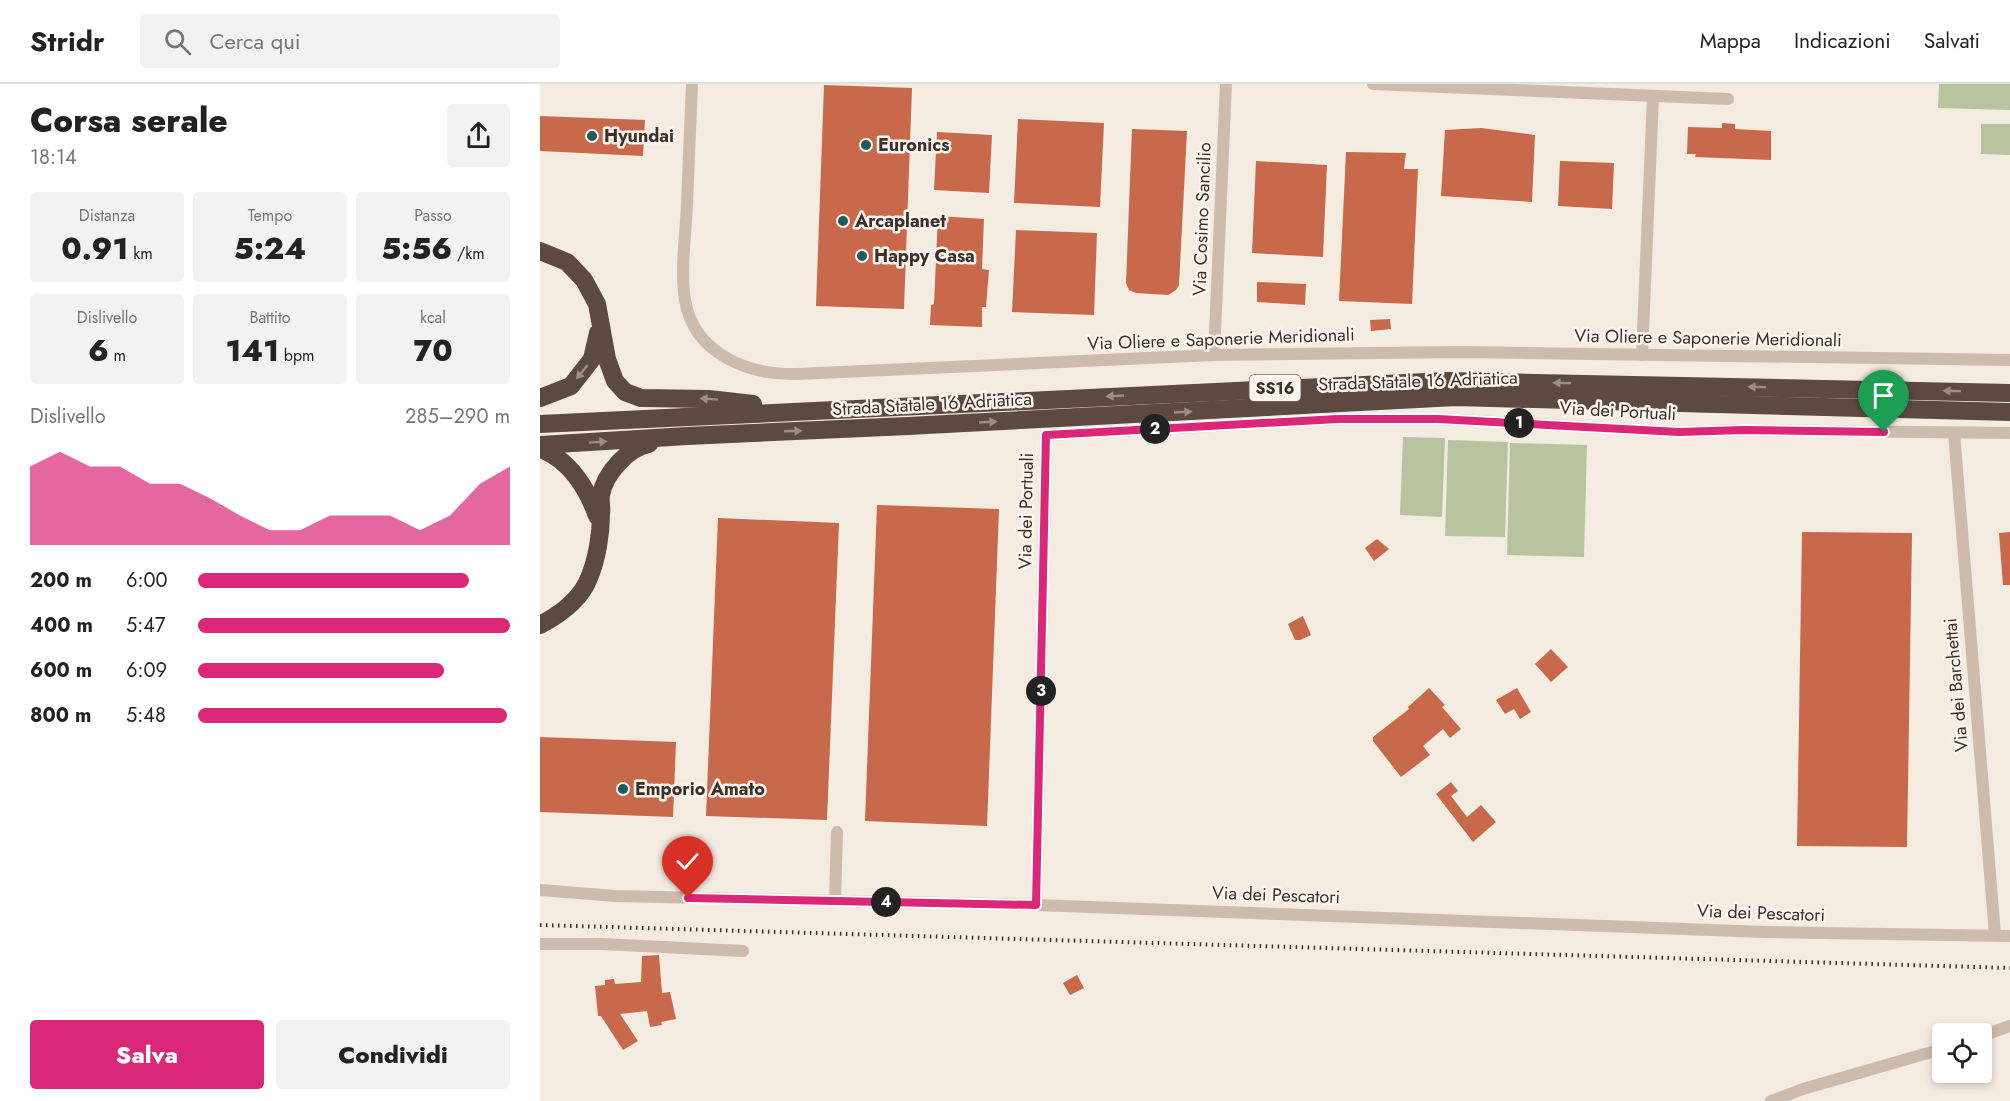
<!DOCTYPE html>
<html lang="it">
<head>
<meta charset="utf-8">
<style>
	:root { --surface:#fff; --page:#f2f2f2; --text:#222; --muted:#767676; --line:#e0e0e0; --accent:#db2777 }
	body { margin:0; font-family:Jost,sans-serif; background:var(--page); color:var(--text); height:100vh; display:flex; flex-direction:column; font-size:22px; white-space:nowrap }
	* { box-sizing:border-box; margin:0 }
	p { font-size:20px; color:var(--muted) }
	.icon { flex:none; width:33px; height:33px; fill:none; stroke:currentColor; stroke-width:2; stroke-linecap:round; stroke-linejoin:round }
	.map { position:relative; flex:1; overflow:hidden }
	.panel { display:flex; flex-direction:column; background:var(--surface); width:540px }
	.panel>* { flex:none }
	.fabs { position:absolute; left:1392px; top:939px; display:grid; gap:12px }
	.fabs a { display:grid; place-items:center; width:60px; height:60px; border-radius:6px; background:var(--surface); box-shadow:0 3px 9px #0003; font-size:30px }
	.pin { position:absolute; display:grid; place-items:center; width:51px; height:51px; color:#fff; margin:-62px -26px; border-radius:50% 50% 50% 0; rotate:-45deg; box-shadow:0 0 6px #0007 }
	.pin .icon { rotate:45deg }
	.km { position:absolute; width:30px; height:30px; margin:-15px; border-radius:50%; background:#222; color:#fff; font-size:16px; line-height:30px; text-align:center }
	.round { display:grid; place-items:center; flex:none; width:63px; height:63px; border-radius:6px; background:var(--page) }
	.overview { display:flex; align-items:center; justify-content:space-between; height:102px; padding:0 30px }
	h1 { font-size:33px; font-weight:800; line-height:45px }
	.stats { display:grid; grid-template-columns:repeat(3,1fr); gap:9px; height:102px; padding:6px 30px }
	.stats div { display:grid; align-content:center; border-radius:6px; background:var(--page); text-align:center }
	.stats b { font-size:30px; font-weight:800 }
	.stats small { font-size:16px; font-weight:400 }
	.stats p { font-size:16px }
	.chart { height:168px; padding:12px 30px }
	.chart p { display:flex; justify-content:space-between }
	.chart svg { width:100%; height:108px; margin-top:6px; fill:var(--accent); opacity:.7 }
	.primary-button { display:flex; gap:12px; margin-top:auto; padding:12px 30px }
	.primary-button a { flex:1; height:69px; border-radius:6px; background:var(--accent); color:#fff; font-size:24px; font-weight:800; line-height:69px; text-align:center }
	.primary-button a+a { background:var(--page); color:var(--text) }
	ul { padding:0 30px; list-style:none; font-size:20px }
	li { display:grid; grid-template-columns:96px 72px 1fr; align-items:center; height:45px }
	li i { height:15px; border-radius:8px; background:var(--accent) }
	header { display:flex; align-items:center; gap:36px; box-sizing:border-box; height:84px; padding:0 30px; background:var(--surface); border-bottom:2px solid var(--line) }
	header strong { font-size:28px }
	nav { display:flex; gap:33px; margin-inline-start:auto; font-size:21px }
	.search { width:420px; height:54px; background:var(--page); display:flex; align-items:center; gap:15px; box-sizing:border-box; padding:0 21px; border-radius:6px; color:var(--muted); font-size:22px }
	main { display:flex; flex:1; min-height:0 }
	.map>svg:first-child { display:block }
	.green { fill:#b8c4a0 }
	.building { fill:#c8694b }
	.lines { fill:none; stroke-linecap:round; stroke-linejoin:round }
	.minor { stroke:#cdbbac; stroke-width:12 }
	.highway { stroke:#5c4a42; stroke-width:18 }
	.rail { stroke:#3b302b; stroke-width:4; stroke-dasharray:1.5 4.5; stroke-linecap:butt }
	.oneway { fill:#9c8e87 }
	.route-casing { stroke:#fff; stroke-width:12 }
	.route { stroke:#db2777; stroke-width:8 }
	.poi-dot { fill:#1f5a5e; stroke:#fbf5ee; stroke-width:2 }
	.labels { text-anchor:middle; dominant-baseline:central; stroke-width:5; stroke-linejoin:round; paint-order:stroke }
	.shield { fill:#fbf5ee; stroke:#756b66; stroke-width:1.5 }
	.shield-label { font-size:16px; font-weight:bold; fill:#3b302b }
	.poi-label { font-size:18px; font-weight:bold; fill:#3b302b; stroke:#fbf5ee; text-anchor:start }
	.street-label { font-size:18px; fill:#3b302b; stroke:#fbf5ee }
</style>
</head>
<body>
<header>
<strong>Stridr</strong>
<div class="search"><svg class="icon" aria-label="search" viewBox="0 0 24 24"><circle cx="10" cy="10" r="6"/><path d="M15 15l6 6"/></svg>Cerca qui</div>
<nav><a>Mappa</a><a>Indicazioni</a><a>Salvati</a></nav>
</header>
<main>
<section class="panel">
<div class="overview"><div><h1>Corsa serale</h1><p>18:14</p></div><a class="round"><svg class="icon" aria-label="share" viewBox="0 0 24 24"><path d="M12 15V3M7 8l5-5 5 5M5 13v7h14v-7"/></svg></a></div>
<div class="stats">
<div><p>Distanza</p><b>0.91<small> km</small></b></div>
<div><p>Tempo</p><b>5:24</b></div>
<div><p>Passo</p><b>5:56<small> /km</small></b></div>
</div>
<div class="stats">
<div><p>Dislivello</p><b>6<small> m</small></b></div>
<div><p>Battito</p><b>141<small> bpm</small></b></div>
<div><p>kcal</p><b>70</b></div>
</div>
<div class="chart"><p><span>Dislivello</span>285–290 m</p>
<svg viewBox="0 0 160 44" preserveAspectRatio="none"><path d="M0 44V12L10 6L20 12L30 12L40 19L50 19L60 25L70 32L80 38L90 38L100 32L110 32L120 32L130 38L140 32L150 19L160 12V44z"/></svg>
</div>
<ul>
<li><b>200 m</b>6:00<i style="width:87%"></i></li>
<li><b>400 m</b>5:47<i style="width:100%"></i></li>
<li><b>600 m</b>6:09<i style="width:79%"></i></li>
<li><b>800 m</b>5:48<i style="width:99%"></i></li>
</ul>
<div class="primary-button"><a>Salva</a><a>Condividi</a></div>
</section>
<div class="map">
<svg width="1470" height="1017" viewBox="0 0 1470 1017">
	<rect width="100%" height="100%" fill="#f4ebe1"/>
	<g class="green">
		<path d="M1399,0H1470V26L1398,24Z"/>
		<path d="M1441,40H1470V71L1441,70Z"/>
		<path d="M863,353L905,354L902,433L860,431Z"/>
		<path d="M908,356L968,358L965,453L905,452Z"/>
		<path d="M970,359L1047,361L1044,473L967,471Z"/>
	</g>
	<g class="building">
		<path d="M284,1L372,4L364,225L276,222Z"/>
		<path d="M0,32L105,36L103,72L0,67Z"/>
		<path d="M478,35L564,39L560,123L474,119Z"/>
		<path d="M1182,39L1195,40V45L1231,47V76L1155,73L1156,70H1147L1148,43L1182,44Z"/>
		<path d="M941,44L995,51L992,118L901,112L905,46Z"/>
		<path d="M592,45L647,47L639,201L636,206L628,211L596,209L589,206L586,199Z"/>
		<path d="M397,48L452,51L449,109L394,106Z"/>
		<path d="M806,68L866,69L864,85H878L872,220L799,217Z"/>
		<path d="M716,77L787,81L783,173L712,169Z"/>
		<path d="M1020,77L1074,79L1072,125L1018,122Z"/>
		<path d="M398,132L444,135L442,185L449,186L446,223H442V243L390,241L391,221L394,220Z"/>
		<path d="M476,146L557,149L554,231L472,228Z"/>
		<path d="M717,198L766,200L765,221L717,218Z"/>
		<path d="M850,235L851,245L831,247L830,236Z"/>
		<path d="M337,421L459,425L447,742L325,737Z"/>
		<path d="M178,434L299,439L287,736L166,732Z"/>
		<path d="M1262,448L1372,449L1367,763L1257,762Z"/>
		<path d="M1470,448V501H1463L1459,449Z"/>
		<path d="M837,455L849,465L834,477L825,464Z"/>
		<path d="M763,532L771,551L760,556H755L748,540Z"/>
		<path d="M1011,565L1028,583L1011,598L995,580Z"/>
		<path d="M889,604L905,621L902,623L921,645L910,654L903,645L883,662L890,671L861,693L833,657V653L869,625L868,623Z"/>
		<path d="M977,604L991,628L980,635L974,625L965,630L956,616Z"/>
		<path d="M0,653L136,658L133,733L0,728Z"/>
		<path d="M911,698L918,707L911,712L927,733L941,721L956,738L933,758L896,710Z"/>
		<path d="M119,871L122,909L130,908L136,935L121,938L122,941L110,943L107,927L80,930L98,957L83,966L61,932H58L55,902L65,901V896L74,895L75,900L101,898L102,872Z"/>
		<path d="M537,891L544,904L530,911L523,899Z"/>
	</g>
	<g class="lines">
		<g class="minor">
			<path d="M152,0C150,40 149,80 147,119C146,151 140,185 145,216C154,270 208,291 257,290L674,271L923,268L1470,276"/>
			<path d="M833,0L1188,15"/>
			<path d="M674,271L686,0"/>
			<path d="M1102,271L1113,12"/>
			<path d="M1414,349L1455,851"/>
			<path d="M0,806L75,812L496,821L1224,848L1470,852"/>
			<path d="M295,817L297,748"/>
			<path d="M496,821L506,351L798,335H899L1139,348L1204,346L1470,349"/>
			<path d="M0,860H62L203,867"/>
			<path d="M1442,952L1470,942"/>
			<path d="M1231,1017L1263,1005L1402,965"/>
		</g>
		<g class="highway">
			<path d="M0,167L27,178L44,196L57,220L67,275L75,297L85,308L101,314L169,315L213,320"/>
			<path d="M0,314L31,302L52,275L58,249"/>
			<path d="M0,340L907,297L1470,309"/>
			<path d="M0,361L147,352L368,342L916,313L1470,328"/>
			<path d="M0,365C29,375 47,404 57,432"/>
			<path d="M0,541C19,531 41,515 49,494C57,475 61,450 61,430C62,424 60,417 61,411C65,389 88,364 109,360"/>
		</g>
		<path class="rail" d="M0,841L1470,884"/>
	</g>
	<defs><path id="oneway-solid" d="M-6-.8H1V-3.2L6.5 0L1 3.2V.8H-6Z" transform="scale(1.5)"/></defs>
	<g class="oneway">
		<use href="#oneway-solid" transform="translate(42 288) rotate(129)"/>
		<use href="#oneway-solid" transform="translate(1022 299) rotate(-179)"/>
		<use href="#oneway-solid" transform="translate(1217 303) rotate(-179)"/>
		<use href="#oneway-solid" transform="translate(1412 307) rotate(-179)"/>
		<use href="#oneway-solid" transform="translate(575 312) rotate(177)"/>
		<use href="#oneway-solid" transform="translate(169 315) rotate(-176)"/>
		<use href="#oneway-solid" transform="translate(643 328) rotate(-3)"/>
		<use href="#oneway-solid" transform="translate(448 338) rotate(-3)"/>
		<use href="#oneway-solid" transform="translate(253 347) rotate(-2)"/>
		<use href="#oneway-solid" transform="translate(58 358) rotate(-4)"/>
	</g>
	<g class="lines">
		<defs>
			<path id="route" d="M148,814L496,821L506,351L798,335H898L1139,348L1204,346L1344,348"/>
		</defs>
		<use href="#route" class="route-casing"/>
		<use href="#route" class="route"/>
	</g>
	<g class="poi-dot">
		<circle cx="52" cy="52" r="6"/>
		<circle cx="326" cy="61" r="6"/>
		<circle cx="303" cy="137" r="6"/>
		<circle cx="322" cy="172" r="6"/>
		<circle cx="83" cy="705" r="6"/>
	</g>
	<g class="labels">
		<rect class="shield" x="709.5" y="291" width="51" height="26" rx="4.5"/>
		<g class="shield-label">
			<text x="735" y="304">SS16</text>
		</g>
		<g class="poi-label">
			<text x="64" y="52">Hyundai</text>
			<text x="338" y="61">Euronics</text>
			<text x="315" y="137">Arcaplanet</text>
			<text x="334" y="172">Happy Casa</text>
			<text x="95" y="705">Emporio Amato</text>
		</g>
		<g class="street-label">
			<text transform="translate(662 135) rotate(-88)">Via Cosimo Sancilio</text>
			<text transform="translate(1168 254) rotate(1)">Via Oliere e Saponerie Meridionali</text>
			<text transform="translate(681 255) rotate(-2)">Via Oliere e Saponerie Meridionali</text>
			<text transform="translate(878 297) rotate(-2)">Strada Statale 16 Adriatica</text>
			<text transform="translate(392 320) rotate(-3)">Strada Statale 16 Adriatica</text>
			<text transform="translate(1078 327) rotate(3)">Via dei Portuali</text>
			<text transform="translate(486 427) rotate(-89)">Via dei Portuali</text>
			<text transform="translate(1416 601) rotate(-95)">Via dei Barchettai</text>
			<text transform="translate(736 811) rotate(2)">Via dei Pescatori</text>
			<text transform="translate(1221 829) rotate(2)">Via dei Pescatori</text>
		</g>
	</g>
</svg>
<div class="fabs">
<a><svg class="icon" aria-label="locate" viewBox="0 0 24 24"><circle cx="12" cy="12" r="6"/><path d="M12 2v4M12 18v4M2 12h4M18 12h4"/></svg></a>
</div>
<div class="pin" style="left:1344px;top:348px;background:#1e9e55"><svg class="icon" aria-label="arrive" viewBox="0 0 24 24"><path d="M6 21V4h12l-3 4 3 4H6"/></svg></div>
<div class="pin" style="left:148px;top:814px;background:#d93025"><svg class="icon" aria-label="check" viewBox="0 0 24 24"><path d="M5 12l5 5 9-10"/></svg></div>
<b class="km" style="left:979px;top:339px">1</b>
<b class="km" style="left:615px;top:345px">2</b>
<b class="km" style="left:501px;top:607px">3</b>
<b class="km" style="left:346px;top:818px">4</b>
</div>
</main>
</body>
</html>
